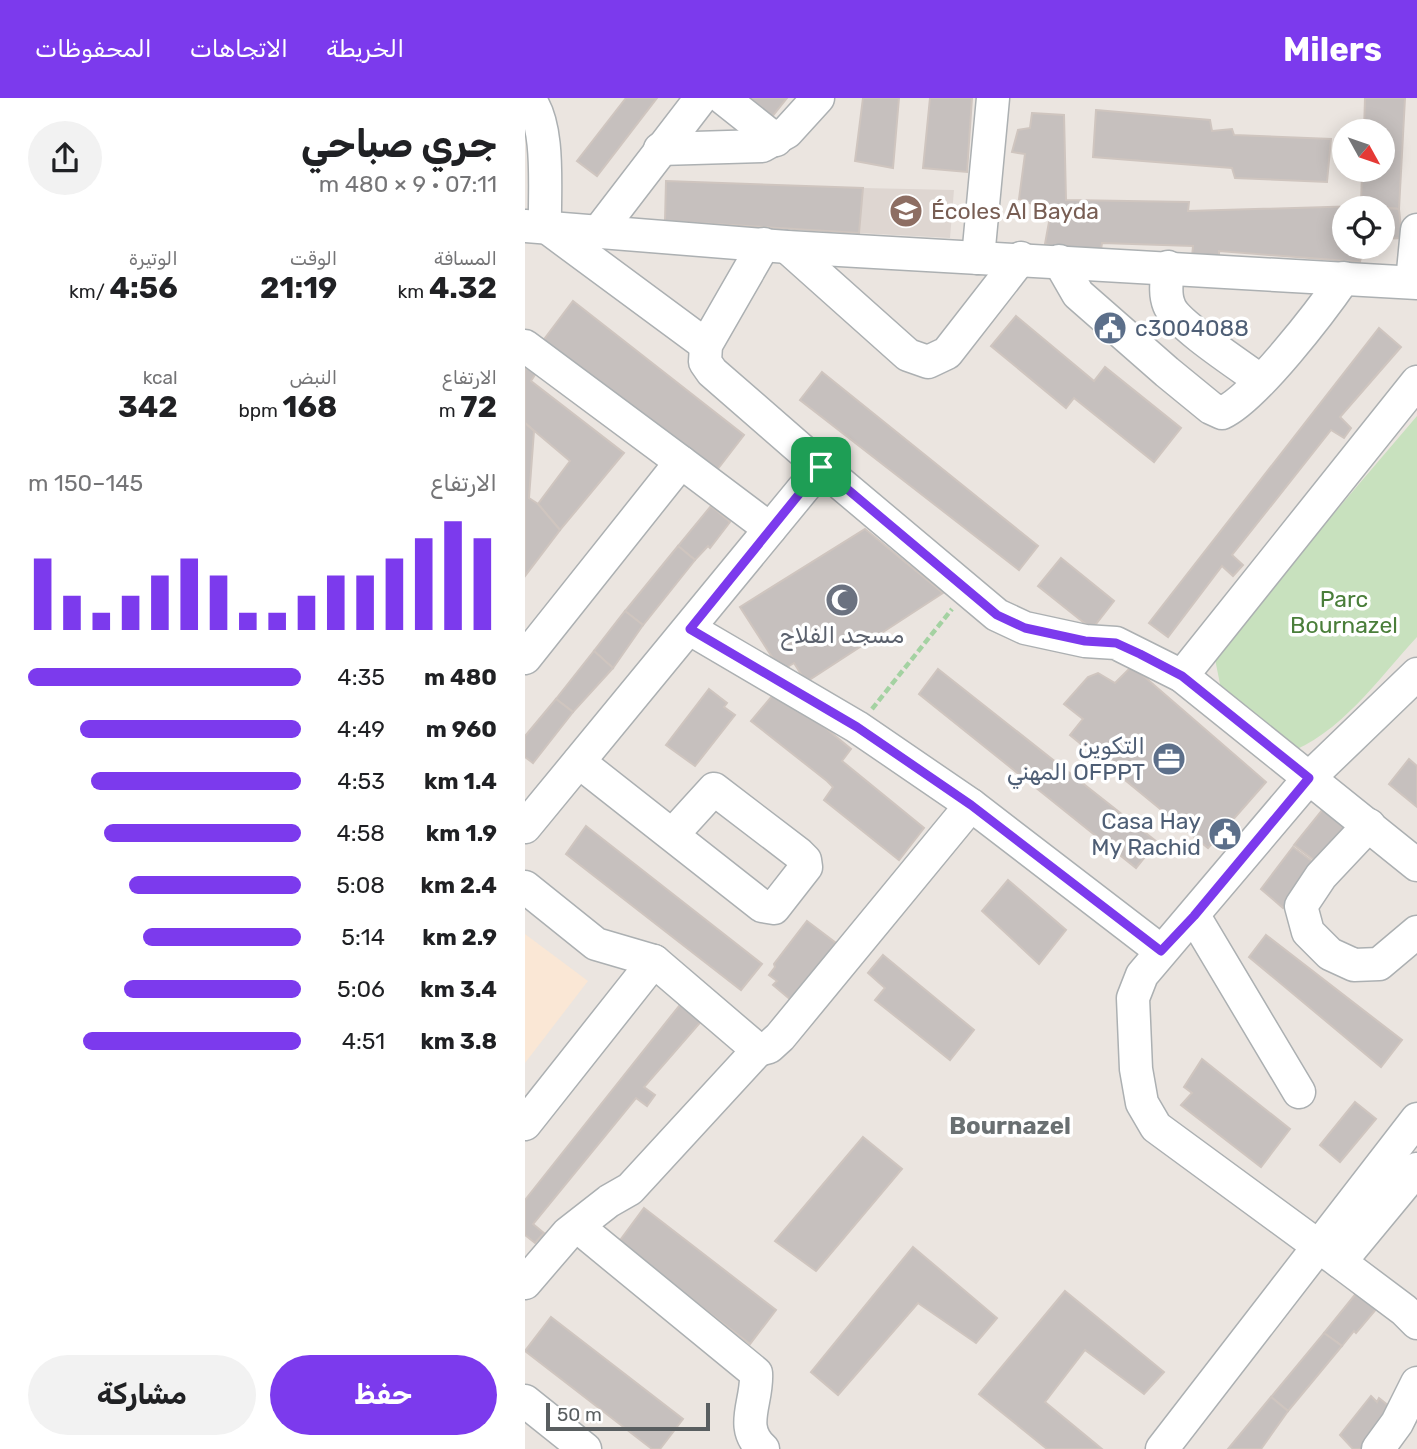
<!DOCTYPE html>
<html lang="ar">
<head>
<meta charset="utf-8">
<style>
	:root { --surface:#fff; --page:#f2f2f2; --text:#202124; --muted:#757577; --accent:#7c3aed }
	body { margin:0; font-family:Rubik,Cairo,sans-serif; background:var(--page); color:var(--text); direction:rtl; height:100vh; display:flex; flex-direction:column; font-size:26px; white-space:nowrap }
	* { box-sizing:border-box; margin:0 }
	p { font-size:23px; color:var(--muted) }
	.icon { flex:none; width:38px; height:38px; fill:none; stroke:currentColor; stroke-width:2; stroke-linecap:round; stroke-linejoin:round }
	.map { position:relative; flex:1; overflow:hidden; direction:ltr }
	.details { display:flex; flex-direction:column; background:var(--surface); width:525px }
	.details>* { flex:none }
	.needle { width:46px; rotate:130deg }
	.controls { position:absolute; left:807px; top:21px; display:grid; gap:14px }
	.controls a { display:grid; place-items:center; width:63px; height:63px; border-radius:50%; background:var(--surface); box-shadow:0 4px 18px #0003; font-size:35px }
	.scale { position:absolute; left:21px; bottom:18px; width:164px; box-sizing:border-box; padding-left:7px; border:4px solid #595e60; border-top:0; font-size:19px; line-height:24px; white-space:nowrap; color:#595e60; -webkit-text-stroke:5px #fff; paint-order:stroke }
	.pin { position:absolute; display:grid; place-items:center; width:60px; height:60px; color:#fff; margin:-30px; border-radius:14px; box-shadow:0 4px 10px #0006 }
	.round { display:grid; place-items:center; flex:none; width:74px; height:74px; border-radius:37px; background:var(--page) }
	.overview { display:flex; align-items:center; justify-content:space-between; height:119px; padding:0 28px }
	h1 { font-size:38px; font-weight:700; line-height:52px }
	.stats { display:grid; grid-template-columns:repeat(3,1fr); gap:10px; height:119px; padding:7px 28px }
	.stats div { display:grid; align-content:center }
	.stats b { font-size:30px; font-weight:700 }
	.stats small { font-size:19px; font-weight:400 }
	.stats p { font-size:19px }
	.chart { height:196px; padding:14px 28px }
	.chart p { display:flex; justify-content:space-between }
	.chart svg { width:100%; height:126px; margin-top:7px; stroke:var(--accent); stroke-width:6 }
	.cta { display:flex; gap:14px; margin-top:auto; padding:14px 28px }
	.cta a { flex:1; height:80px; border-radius:42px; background:var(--accent); color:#fff; font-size:28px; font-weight:700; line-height:80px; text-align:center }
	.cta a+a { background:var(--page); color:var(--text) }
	ul { padding:0 28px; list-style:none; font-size:23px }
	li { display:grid; grid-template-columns:112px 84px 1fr; align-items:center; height:52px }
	li i { height:18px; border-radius:9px; background:var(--accent) }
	header { display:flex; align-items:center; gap:42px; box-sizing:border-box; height:98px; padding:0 35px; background:var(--accent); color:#fff }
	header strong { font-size:33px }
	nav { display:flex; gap:38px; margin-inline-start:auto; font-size:24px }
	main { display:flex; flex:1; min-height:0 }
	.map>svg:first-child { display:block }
	.commercial { fill:#fae7d5 }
	.education { fill:#ded6d1 }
	.green { fill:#c8e1be }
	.building { fill:#c6c0be; stroke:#cfc5bf; stroke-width:2 }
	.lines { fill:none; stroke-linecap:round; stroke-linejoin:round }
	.minor-casing { stroke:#acb0b2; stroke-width:35 }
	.path { stroke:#a4d2a2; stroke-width:4.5; stroke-dasharray:7 3.5; stroke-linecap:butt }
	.minor { stroke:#fff; stroke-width:32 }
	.route-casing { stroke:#fff; stroke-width:14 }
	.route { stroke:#7c3aed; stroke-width:9 }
	.labels { text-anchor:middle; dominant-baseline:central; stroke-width:7; stroke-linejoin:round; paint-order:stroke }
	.education-label { font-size:23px; fill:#785e54; stroke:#fff; text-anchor:start }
	.service-label { font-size:23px; fill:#4e5e75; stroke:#fff; text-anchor:end }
	.park-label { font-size:23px; fill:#4a7e3a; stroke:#fff }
	.worship-label { font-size:23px; fill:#5b616d; stroke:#fff }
	.neighbourhood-label { font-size:24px; font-weight:bold; fill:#6a7072; stroke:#fff }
</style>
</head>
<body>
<header>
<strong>Milers</strong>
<nav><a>الخريطة</a><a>الاتجاهات</a><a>المحفوظات</a></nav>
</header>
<main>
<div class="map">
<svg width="892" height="1351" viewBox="0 0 892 1351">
	<rect width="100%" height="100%" fill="#ebe5e0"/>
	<path class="commercial" d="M0,836L63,883L0,965Z"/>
	<path class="education" d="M338,90L429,92L425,140L334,135Z"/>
	<path class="green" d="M892,318V539C853,581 815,637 760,656L698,601L689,556Z"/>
	<g class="building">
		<path d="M101,0H132L72,78L52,63Z"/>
		<path d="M224,0H262L246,20Z"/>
		<path d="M338,0H374L368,70L330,63Z"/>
		<path d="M405,0H447L442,74L398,70Z"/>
		<path d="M840,0H880L874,111L836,108L837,72H858V33H839Z"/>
		<path d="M571,12L685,22L687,33L707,31L709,37L806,41L802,84L710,80L707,70L568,59Z"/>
		<path d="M507,15L539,17L541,102L664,104L663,113L836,108L874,111L877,140L858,141V110H819V149H838L835,164L694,153V163L667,159L668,148L577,145L575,158L520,146L526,113L494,101L500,56L487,54L493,32L505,30Z"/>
		<path d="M141,83L338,90L334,135L140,123Z"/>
		<path d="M48,203L219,337L188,377L17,244Z"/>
		<path d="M491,218L569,283L580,269L656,330L629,364L549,300L541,310L466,248Z"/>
		<path d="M854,230L876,249L815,319L826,330L819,340L806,332L707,457L718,467L708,478L697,468L643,539L624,525Z"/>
		<path d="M0,261L13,272L6,283L99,355L35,432L13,406L45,363L0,325Z"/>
		<path d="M297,274L513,448L494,472L275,302Z"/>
		<path d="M0,325L9,333L4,400L13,406L35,432L0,478Z"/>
		<path d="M186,408L205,424L185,450L183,448L170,462L153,448Z"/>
		<path d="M340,431L418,495L281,584L269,565L256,573L215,509Z"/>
		<path d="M153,448L170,462L118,527L100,513Z"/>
		<path d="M536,460L589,503L567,531L513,488Z"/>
		<path d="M100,513L118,527L88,570L69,553Z"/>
		<path d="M69,553L88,570L48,614L31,601Z"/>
		<path d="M607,568L741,684L683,750L545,637L558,621L539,606L563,579L573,575L590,585Z"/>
		<path d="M413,571L632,744L611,770L394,596Z"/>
		<path d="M184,591L202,605L199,609L210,617L170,668L141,647Z"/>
		<path d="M253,591L326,651L317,663L399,730L374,762L299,702L308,689L302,683L226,623Z"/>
		<path d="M31,601L48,614L8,665L0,659V638Z"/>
		<path d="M884,661L892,668V709L864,686Z"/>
		<path d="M802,706L826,721L793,765L769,747Z"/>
		<path d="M61,728L237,866L216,892L41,756Z"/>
		<path d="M768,749L792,767L758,810L736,791Z"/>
		<path d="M483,782L541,832L514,866L457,813Z"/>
		<path d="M282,823L311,845L266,902L248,887L252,883L244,877L250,869L249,866Z"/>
		<path d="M741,837L877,942L856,969L724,859Z"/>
		<path d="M358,857L449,932L425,962L350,902L360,890L343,875Z"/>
		<path d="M158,903L180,919L119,989L130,997L122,1008L111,1000L8,1126L19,1135L10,1145L0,1137V1102Z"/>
		<path d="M677,961L765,1031L736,1069L656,1007L667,995L659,989Z"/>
		<path d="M830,1004L851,1021L815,1064L795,1047Z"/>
		<path d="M338,1039L377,1071L291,1173L250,1143Z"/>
		<path d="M119,1110L251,1212L225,1246L93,1145Z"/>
		<path d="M388,1149L472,1220L451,1245L393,1205L313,1297L286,1274Z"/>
		<path d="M540,1193L639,1274L619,1296L560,1252L520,1304L577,1351H522L454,1296Z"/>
		<path d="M833,1193L852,1210L831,1235L829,1233L817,1248L799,1235Z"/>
		<path d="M26,1219L158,1321L135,1351H127L0,1253Z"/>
		<path d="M799,1235L817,1248L763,1313L746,1299Z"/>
		<path d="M846,1298L852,1304L854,1300L870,1313L841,1351H828L815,1337Z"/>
		<path d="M746,1299L763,1313L736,1351H703Z"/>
	</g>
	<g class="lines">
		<defs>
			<g id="minor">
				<path d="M3,0C26,25 19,95 20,128L181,247"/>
				<path d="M198,0L251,42"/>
				<path d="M135,51L237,48L262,34L293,0"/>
				<path d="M0,128L262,149L892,185"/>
				<path d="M74,133L176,0"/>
				<path d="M239,146L181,247L180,264L187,274L296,369L472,517L500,530L560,543L591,545L657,578L892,767"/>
				<path d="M262,149L383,257L403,264L422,255L496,160"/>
				<path d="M453,160L468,0"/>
				<path d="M534,163L553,196L642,274L686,310L697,315C730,300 797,212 819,180"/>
				<path d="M643,169C642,181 639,195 644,207C650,225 717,269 735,282"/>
				<path d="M887,184L892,132"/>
				<path d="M0,248L156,364"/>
				<path d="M165,531L332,629L446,707L636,853"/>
				<path d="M0,560L156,364L245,431"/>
				<path d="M892,576L784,680L617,877L608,900L611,971L617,1005L631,1029L815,1164L879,1212L892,1225"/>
				<path d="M657,578L892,284"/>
				<path d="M54,664L237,808L249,810L281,769L280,762L274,756L189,691L148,736"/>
				<path d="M844,727L796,778L776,808L783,834L805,856L829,867L854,866L892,834"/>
				<path d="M0,729L296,369"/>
				<path d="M0,789L71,846L129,863L233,952L244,949L255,939L446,707"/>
				<path d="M669,818L774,994"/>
				<path d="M0,1026L129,863"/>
				<path d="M51,1131L58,1133L231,1275C233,1304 213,1329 238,1351"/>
				<path d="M815,1164L892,1071"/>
				<path d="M0,1185L43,1135L84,1103L105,1091L233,952"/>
				<path d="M0,1303L60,1351"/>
				<path d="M637,1351L892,1021"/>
				<path d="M853,1351L872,1325L892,1285"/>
			</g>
		</defs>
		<use href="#minor" class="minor-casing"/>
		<path class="path" d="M347,611L427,511"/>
		<use href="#minor" class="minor"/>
	</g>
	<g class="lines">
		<defs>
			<path id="route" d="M296,369L472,517L500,530L560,543L591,545L615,556L657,578L784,680L669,818L636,853L446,707L332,629L165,531Z"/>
		</defs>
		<use href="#route" class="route-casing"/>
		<use href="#route" class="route"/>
	</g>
	<defs>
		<symbol id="school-disc" viewBox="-11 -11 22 22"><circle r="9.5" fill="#8d6e63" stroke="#fff"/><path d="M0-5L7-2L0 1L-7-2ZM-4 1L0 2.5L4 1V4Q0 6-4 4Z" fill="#fff"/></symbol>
		<symbol id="civic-disc" viewBox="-11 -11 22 22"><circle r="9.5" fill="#5c6f8a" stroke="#fff"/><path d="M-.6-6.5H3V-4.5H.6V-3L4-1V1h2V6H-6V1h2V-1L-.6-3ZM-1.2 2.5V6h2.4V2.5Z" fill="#fff"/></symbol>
		<symbol id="mosque-disc" viewBox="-11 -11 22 22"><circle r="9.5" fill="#6b7280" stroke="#fff"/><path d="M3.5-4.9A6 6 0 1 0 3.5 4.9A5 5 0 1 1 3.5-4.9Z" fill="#fff"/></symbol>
		<symbol id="office-disc" viewBox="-11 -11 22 22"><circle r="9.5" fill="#5c6f8a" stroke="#fff"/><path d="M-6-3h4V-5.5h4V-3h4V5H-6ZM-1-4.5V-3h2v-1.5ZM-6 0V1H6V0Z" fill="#fff"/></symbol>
	</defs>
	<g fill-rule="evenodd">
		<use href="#school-disc" x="362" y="94" width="38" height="38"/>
		<use href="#civic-disc" x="566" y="211" width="38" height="38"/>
		<use href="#mosque-disc" x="298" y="483" width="38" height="38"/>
		<use href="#office-disc" x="625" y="642" width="38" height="38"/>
		<use href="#civic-disc" x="681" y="717" width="38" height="38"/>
	</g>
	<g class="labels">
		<g class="education-label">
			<text x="406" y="113">Écoles Al Bayda</text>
		</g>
		<g class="service-label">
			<text x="610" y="230" text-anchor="start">c3004088</text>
			<text x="620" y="648">التكوين<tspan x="620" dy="26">المهني OFPPT</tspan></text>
			<text x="676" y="723">Casa Hay<tspan x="676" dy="26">My Rachid</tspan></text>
		</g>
		<g class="park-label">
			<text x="819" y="501">Parc<tspan x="819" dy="26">Bournazel</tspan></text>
		</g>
		<g class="worship-label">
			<text x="317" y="537">مسجد الفلاح</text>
		</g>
		<g class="neighbourhood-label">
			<text x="485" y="1028">Bournazel</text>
		</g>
	</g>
</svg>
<div class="controls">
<a><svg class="needle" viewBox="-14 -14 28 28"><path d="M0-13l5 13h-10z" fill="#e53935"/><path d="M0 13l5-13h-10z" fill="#757577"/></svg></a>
<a><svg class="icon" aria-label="locate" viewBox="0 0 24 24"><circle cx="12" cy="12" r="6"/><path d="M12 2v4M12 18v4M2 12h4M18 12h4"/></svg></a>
</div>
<div class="scale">50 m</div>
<div class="pin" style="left:296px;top:369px;background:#1e9e55"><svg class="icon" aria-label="arrive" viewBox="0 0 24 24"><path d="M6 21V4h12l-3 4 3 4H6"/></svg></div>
</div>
<section class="details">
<div class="overview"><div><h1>جري صباحي</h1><p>07:11 · 9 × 480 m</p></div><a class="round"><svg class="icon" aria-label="share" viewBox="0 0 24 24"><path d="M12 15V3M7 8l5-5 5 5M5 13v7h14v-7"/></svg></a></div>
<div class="stats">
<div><p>المسافة</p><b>4.32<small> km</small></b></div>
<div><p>الوقت</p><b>21:19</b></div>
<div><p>الوتيرة</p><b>4:56<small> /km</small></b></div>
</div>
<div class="stats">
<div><p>الارتفاع</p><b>72<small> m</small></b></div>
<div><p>النبض</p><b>168<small> bpm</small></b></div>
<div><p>kcal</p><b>342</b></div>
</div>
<div class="chart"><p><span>الارتفاع</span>145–150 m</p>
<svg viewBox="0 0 160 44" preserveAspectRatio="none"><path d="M5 44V19M15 44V32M25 44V38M35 44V32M45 44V25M55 44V19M65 44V25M75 44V38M85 44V38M95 44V32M105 44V25M115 44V25M125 44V19M135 44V12M145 44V6M155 44V12"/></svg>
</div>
<ul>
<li><b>480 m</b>4:35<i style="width:100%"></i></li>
<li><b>960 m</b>4:49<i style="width:81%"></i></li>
<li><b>1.4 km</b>4:53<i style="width:77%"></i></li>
<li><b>1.9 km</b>4:58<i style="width:72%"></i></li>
<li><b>2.4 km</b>5:08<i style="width:63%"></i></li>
<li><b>2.9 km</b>5:14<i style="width:58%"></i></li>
<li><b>3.4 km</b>5:06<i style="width:65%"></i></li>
<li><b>3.8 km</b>4:51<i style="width:80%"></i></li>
</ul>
<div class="cta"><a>حفظ</a><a>مشاركة</a></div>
</section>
</main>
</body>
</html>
